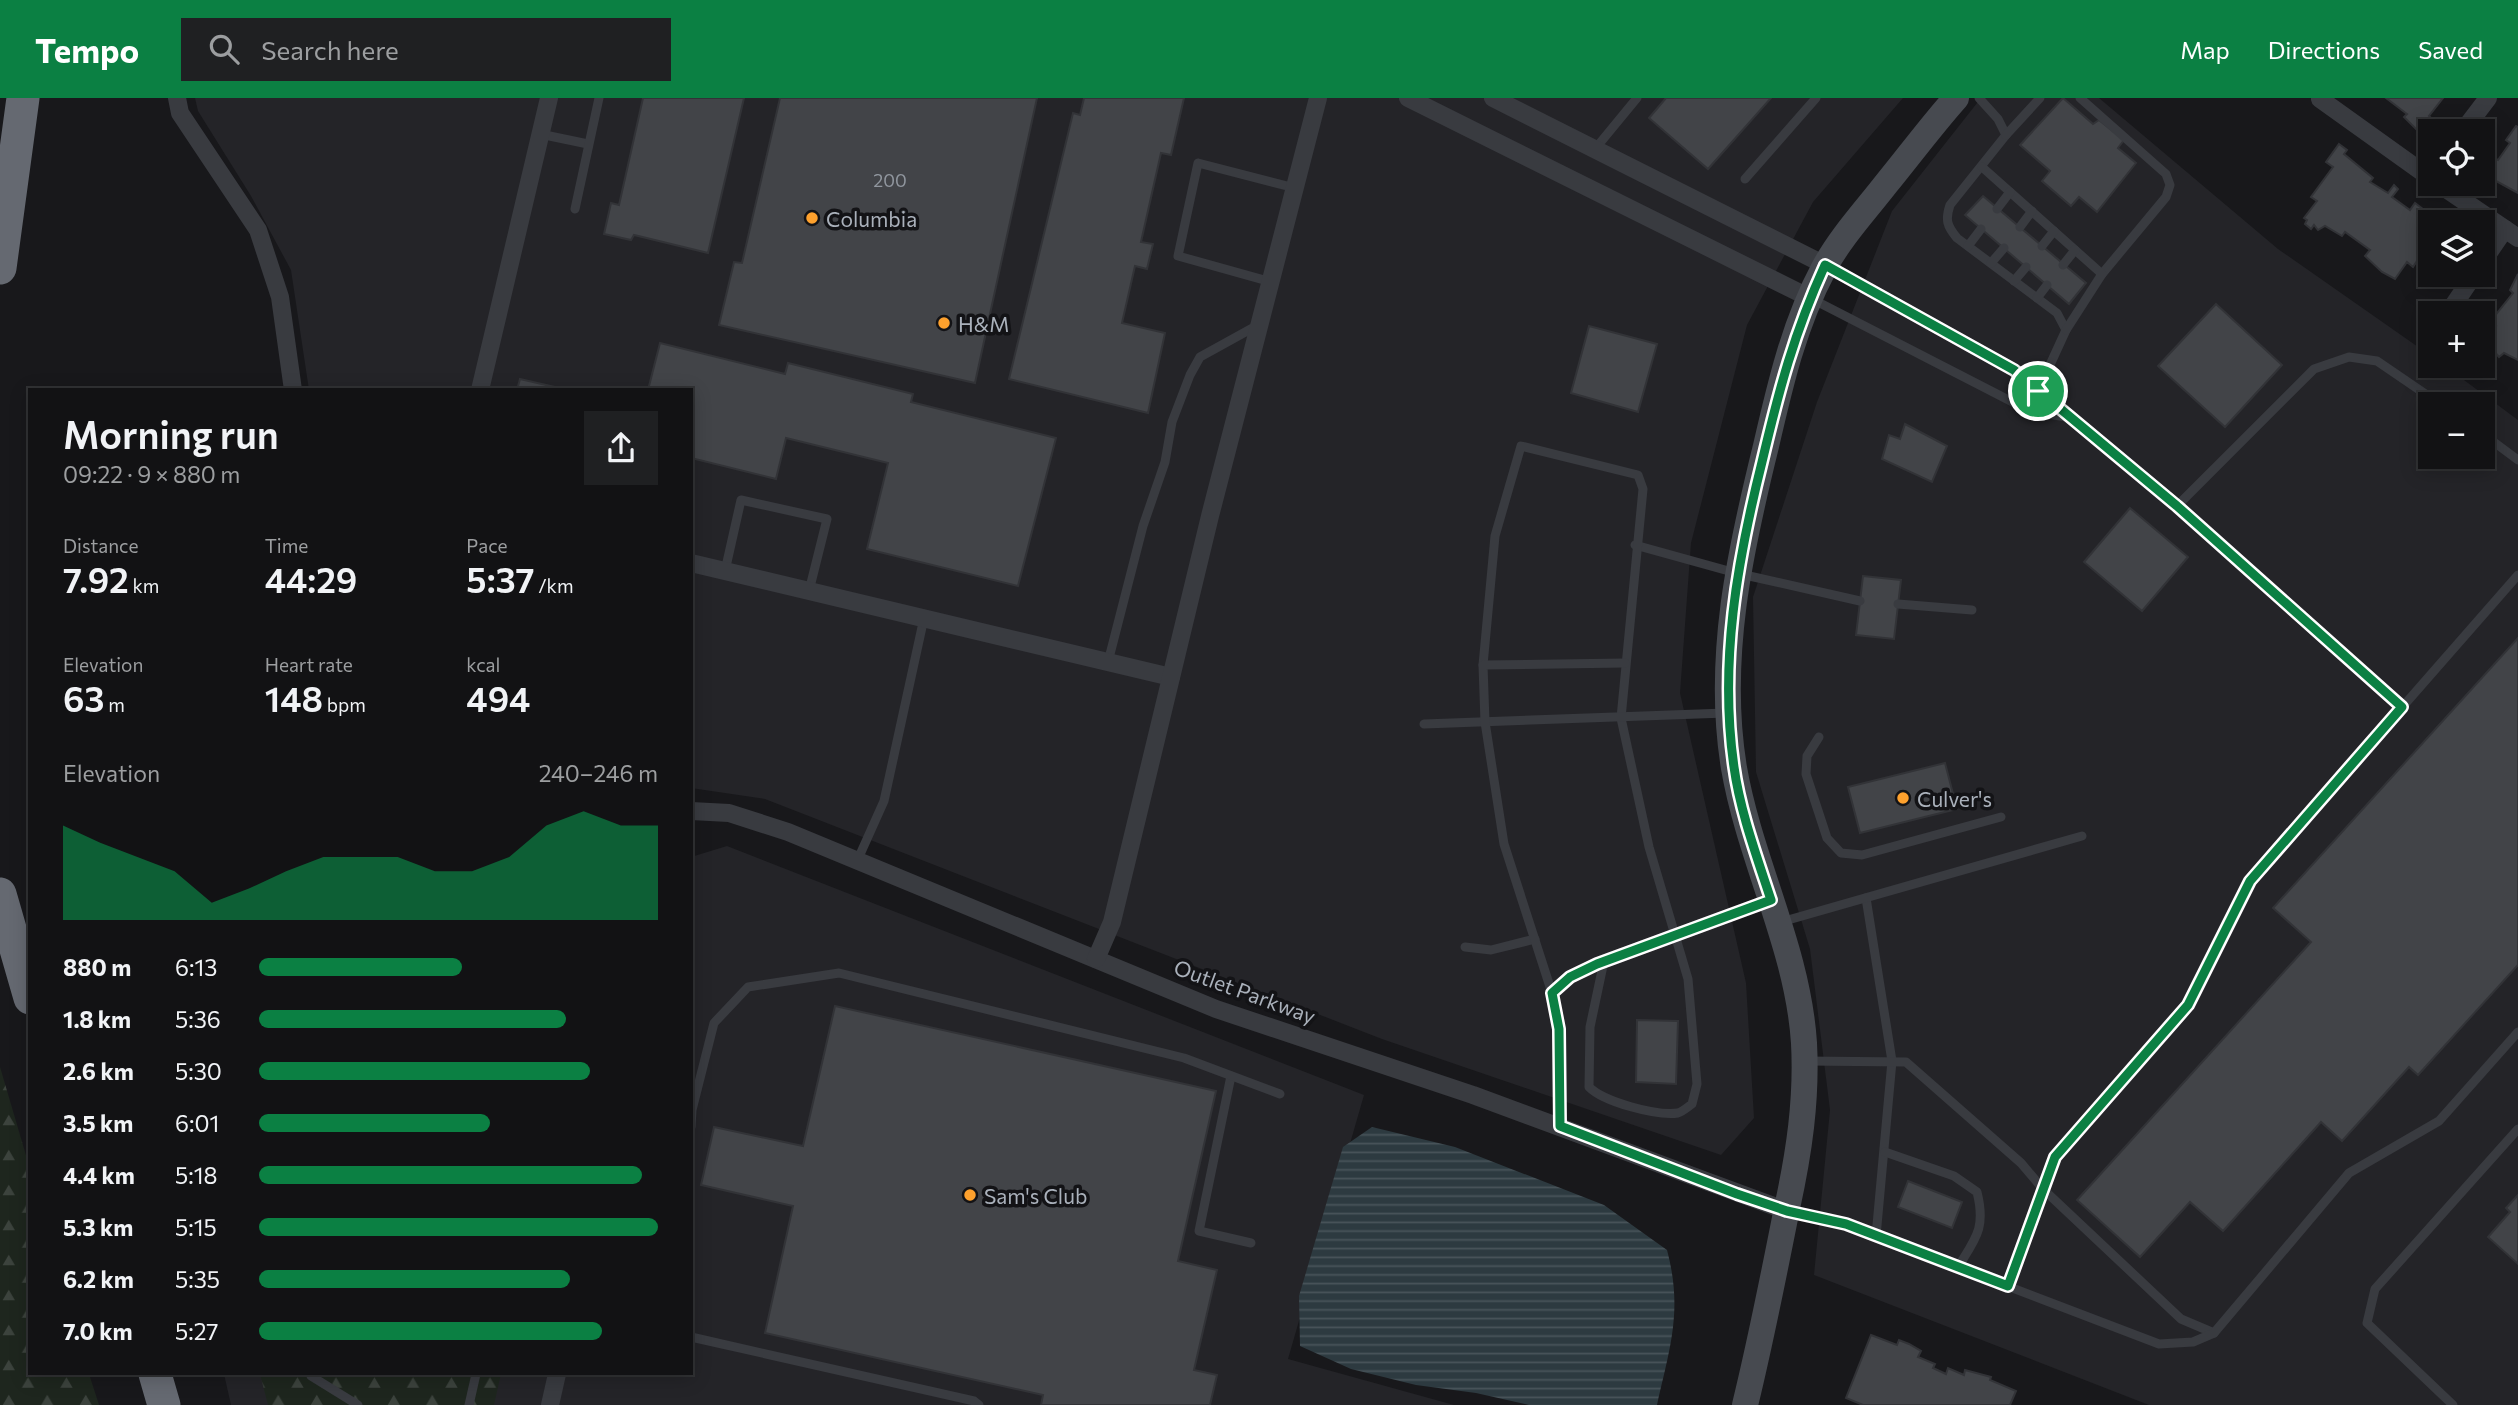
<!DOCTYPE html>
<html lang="en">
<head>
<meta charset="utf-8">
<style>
	:root { --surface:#121214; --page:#1f2022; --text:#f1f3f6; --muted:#9c9ea0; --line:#313234; --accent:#0b8043 }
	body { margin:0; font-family:Commissioner,sans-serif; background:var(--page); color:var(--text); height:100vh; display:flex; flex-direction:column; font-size:26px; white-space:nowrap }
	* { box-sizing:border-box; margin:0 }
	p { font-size:23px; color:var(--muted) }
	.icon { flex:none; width:38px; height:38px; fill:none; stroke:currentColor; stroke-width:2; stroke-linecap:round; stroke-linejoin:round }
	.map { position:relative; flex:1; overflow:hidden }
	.side { position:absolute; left:28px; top:290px; width:665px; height:987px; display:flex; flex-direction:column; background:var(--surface); border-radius:0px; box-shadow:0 4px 18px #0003,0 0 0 2px var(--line) }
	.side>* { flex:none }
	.buttons { position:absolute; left:2418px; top:21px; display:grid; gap:14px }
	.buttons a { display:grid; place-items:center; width:77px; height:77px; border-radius:0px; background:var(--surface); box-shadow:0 4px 18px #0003,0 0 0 2px var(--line); font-size:35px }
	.pin { position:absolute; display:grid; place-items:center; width:60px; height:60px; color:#fff; margin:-30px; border:4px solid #fff; border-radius:50%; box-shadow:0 2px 7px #0007 }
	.round { display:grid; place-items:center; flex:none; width:74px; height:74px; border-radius:0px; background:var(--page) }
	.overview { display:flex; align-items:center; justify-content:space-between; height:119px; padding:0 35px }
	h1 { font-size:38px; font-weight:600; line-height:52px }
	.metrics { display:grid; grid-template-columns:repeat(3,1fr); gap:10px; height:119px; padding:7px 35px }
	.metrics div { display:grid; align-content:center }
	.metrics b { font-size:35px; font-weight:600 }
	.metrics small { font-size:19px; font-weight:400 }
	.metrics p { font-size:19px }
	.chart { height:196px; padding:14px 35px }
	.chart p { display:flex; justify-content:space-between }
	.chart svg { width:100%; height:126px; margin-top:7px; fill:var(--accent); opacity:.7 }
	ul { padding:0 35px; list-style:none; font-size:23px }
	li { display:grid; grid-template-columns:112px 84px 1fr; align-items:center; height:52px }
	li i { height:18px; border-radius:9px; background:var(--accent) }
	header { display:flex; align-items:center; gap:42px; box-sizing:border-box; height:98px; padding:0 35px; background:var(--accent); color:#fff }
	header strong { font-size:33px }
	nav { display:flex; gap:38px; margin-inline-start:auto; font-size:24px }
	.search { width:490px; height:63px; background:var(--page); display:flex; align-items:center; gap:18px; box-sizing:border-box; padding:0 24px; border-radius:0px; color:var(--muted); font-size:26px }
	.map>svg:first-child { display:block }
	.built { fill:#242428; fill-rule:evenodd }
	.forest { fill:url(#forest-firs) }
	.water { fill:url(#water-rules) }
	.building { fill:#424448; stroke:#323337; stroke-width:2 }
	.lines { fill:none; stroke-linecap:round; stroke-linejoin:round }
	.lane { stroke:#393b40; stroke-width:9 }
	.street { stroke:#393b40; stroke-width:18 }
	.secondary { stroke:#474a50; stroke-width:26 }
	.highway { stroke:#656971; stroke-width:33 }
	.route-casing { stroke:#fff; stroke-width:14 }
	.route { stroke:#0b8043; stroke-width:9 }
	.poi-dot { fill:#fea12d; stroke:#131316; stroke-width:2.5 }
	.labels { text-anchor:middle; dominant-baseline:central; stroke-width:7; stroke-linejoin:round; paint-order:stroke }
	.number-label { font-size:18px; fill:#90969e }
	.poi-label { font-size:21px; fill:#aab1bb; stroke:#131316; text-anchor:start }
	.street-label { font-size:21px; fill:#aab1bb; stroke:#131316 }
</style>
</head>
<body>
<header>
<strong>Tempo</strong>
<div class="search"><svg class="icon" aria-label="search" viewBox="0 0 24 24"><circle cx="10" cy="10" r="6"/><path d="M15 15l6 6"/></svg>Search here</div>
<nav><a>Map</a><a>Directions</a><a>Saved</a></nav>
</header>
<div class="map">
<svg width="2518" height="1307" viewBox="0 0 2518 1307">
	<defs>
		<pattern id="forest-firs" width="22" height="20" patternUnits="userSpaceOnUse" patternTransform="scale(1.75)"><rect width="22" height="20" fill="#1e261e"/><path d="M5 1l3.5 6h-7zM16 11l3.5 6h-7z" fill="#3c433d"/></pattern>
		<pattern id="water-rules" width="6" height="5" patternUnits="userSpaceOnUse" patternTransform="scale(1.75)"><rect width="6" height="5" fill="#2d3a40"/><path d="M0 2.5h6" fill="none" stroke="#49545a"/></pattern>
	</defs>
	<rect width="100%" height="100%" fill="#18181b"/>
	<g class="built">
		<path d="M195,0H1903L1813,104L1747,227L1691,445L1680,595L1746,885L1754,1020L1721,1057L1382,941L765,701L691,690V292H309L291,172L251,98L198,13Z"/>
		<path d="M1981,0H2099L2278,151L2431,258V268H2445L2518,322V1307H2149L1814,1177L1830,1012L1810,851L1756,674L1753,499L1817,304L1892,113ZM2431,306H2483V359H2431Z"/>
		<path d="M727,748L1364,997L1288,1261L1454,1307H231L224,1276H691V759Z"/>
	</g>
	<g class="forest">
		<path d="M0,969L30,1071V1276H89L99,1307H0Z"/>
		<path d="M260,1276H501L494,1307H268Z"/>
	</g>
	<path class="water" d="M1372,1029L1455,1049L1604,1107L1667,1152C1683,1212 1670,1249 1657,1307H1529L1476,1295L1416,1287L1351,1271L1300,1248L1299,1198L1343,1049Z"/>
	<g class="building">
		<path d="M643,0H744L708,155L634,137L631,142L604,136L611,105L619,107Z"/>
		<path d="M780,0H1037L975,285L719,227L734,164L742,165Z"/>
		<path d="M1084,0H1184L1171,57L1161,55L1141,144L1153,146L1147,171L1135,168L1122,225L1165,235L1148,315L1009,281L1073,15L1080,17Z"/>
		<path d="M1666,0H1771L1708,71L1649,20Z"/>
		<path d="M2063,0L2093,26L2099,22L2124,42L2118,50L2136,65L2097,114L2079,99L2071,108L2042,83L2050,73L2020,47Z"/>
		<path d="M2386,0H2443L2429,18L2431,20L2421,36L2404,19L2407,16Z"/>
		<path d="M2516,28L2518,29V95L2483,76V67L2485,65L2489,68L2494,60L2498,62L2510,45L2506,42Z"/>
		<path d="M2339,46L2347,52L2344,56L2373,80L2370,84L2388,95L2394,87L2398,91L2392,99L2410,112L2415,105L2419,108L2440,124H2431V149L2422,162L2419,160L2413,169L2407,164L2395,181L2382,174L2365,158L2370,152L2345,134L2342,138L2325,128L2318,132L2314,127L2311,131L2305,126L2307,122L2304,120L2317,103L2311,99L2333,69L2326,64Z"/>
		<path d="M1983,98L2086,185L2069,206L1965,117Z"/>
		<path d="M2518,176V262L2504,255L2499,259L2493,252L2490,257L2483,252V246L2496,228L2490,224L2513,195L2510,192Z"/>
		<path d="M2216,206L2282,267L2225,329L2158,268Z"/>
		<path d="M1589,228L1657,246L1638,314L1571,295Z"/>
		<path d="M660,245L785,276L788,265L913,296L911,304L1056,340L1018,488L867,451L888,365L786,340L776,381L691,360V292H648Z"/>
		<path d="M520,281L568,292H517Z"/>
		<path d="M1905,326L1947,348L1932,384L1882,361L1889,337L1900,341Z"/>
		<path d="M2130,410L2188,459L2142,513L2084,464Z"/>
		<path d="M1863,478L1901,482L1894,541L1856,537Z"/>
		<path d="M2518,540V867L2418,977L2409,969L2342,1043L2321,1024L2223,1133L2190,1104L2140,1159L2077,1102L2311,844L2273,810Z"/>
		<path d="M1945,665L1957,711L1860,735L1848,689Z"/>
		<path d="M835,908L1216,993L1178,1163L1217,1172L1194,1272L1217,1277L1210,1307H1041L1043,1297L765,1235L793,1108L701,1087L714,1029L803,1048Z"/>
		<path d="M1637,922L1678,923L1676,986L1636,984Z"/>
		<path d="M1908,1083L1962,1104L1952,1130L1898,1109Z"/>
		<path d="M2518,1097V1166L2488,1139L2510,1114L2506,1110Z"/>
		<path d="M1871,1237L1897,1247L1899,1242L1909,1246L1921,1253L1918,1259L1935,1266L1933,1270L1946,1276L1948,1270L1964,1277L1965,1272L1991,1279L1990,1282L2016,1293L2010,1307H1863L1846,1300Z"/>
	</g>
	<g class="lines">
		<g class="lane">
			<path d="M1979,0L1998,21L2006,37L1950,107C1945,122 1947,128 1957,140L2057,215L2066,232L2038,293"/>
			<path d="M2080,0L2166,76L2170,87L2166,99L2102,176"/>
			<path d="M540,36L588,46"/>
			<path d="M2006,37L2040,0"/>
			<path d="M1595,51L1637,0"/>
			<path d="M1982,69L2102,176L2066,232"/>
			<path d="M1745,81L1816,0"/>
			<path d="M575,111L599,0"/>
			<path d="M1997,111L2010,94"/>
			<path d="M2020,129L2032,113"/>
			<path d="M1968,148L1981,131"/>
			<path d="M2042,148L2054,133"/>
			<path d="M1991,165L2004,150"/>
			<path d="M2063,167L2075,152"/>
			<path d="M1828,169L2014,272L2177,408L2402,609"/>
			<path d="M2014,183L2026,169"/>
			<path d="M1271,184L1178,158L1198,65L1295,90"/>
			<path d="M2037,200L2047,187"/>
			<path d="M1814,202L2030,313L2066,319"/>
			<path d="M2483,336L2518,362"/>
			<path d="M2177,408L2314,271L2349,259L2377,263L2440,306"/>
			<path d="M1635,447L1736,475L1860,503"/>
			<path d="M725,473L741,402L827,421L809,493"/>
			<path d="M1898,506L1972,512"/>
			<path d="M1108,564L1143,428L1165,364L1172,324L1190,277L1200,259L1258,227"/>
			<path d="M1483,567L1495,438L1521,348L1638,377L1643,391L1621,620L1649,749L1688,881L1697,986L1692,1006C1688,1009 1682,1014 1678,1015C1656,1018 1604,1004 1589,989L1590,929L1604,863"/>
			<path d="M1424,626L1726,615"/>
			<path d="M1819,639L1807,658L1806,676L1827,740L1841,755L1862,757L2001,719"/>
			<path d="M858,761L884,703L924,520"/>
			<path d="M1866,800L1892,963L1876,1138"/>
			<path d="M1781,824L2082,738"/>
			<path d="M1465,849L1491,852L1535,841"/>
			<path d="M1552,895L1504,746L1485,624L1483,567L1625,565"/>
			<path d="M1806,963L1906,964L2021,1065L2043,1091L2181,1221L2214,1235"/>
			<path d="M1231,978L1199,1133L1251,1145"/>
			<path d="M691,1029L692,1012L714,925L748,889L839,875L1184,960L1280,996"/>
			<path d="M1560,1029L1559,931L1552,895L1570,879L1597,866L1769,802"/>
			<path d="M1885,1054L1954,1078L1977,1094C1986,1130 1976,1140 1958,1169"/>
			<path d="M1788,1113L1845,1126L2159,1246L2193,1244L2214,1235L2349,1075L2439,1023L2518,934"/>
			<path d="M2008,1188L2055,1059L2188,907L2250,783L2518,477"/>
			<path d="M691,1239L974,1303L979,1307"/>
			<path d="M318,1276L311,1278L358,1307"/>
			<path d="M469,1307L476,1276"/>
			<path d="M2453,1307L2367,1225L2375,1191L2518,1031"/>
		</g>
		<g class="street">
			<path d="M177,0L180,15L258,132L280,199L293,292"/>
			<path d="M1408,0L1810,200"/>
			<path d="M1493,0L1825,167"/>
			<path d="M2320,1L2429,79"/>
			<path d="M2463,33L2488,0"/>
			<path d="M2439,86L2518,140"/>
			<path d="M2483,163L2505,131"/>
			<path d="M2448,215L2474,177"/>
			<path d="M480,292L549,0"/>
			<path d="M691,465L1171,579"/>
			<path d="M691,713L729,715L788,734L1216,911L1473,997L1787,1113"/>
			<path d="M1096,861L1112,824L1210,418L1318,0"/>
			<path d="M550,1307L557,1276"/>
		</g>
		<path class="secondary" d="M1745,1307C1761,1242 1774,1176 1787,1110C1799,1055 1807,1002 1804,945C1798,850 1750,763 1734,670C1716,561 1740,453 1766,348C1780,287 1794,226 1824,170C1840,140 1865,113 1886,86C1909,58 1931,28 1956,0"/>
		<g class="highway">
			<path d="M0,170L23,0"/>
			<path d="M0,796L30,900"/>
			<path d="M155,1276L164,1307"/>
		</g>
	</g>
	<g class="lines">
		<defs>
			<path id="route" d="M1825,167L2014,272L2177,408L2402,609L2250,783L2188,907L2055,1059L2008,1188L1846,1126L1787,1113L1737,1096L1560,1028L1559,931L1552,895L1570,879L1597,866L1771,802C1757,759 1740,713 1734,669C1719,565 1737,464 1762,364C1779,292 1794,235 1825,167Z"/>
		</defs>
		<use href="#route" class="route-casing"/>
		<use href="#route" class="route"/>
	</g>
	<g class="poi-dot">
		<circle cx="812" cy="120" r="7"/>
		<circle cx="944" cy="225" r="7"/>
		<circle cx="1903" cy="700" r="7"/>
		<circle cx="970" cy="1097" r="7"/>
	</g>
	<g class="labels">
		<g class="number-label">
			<text x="890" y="82">200</text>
		</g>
		<g class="poi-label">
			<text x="826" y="120">Columbia</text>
			<text x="958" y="225">H&amp;M</text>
			<text x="1917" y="700">Culver's</text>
			<text x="984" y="1097">Sam's Club</text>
		</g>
		<g class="street-label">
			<text transform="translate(1245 893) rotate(20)">Outlet Parkway</text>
		</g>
	</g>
</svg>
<div class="buttons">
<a><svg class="icon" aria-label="locate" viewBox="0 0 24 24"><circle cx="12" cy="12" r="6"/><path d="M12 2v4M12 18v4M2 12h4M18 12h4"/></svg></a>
<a><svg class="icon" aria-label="layers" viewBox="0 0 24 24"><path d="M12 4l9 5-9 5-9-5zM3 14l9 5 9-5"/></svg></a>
<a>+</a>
<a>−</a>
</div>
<div class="pin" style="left:2038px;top:293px;background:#1e9e55"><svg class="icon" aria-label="arrive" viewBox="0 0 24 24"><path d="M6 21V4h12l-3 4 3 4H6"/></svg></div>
<section class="side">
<div class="overview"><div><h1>Morning run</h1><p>09:22 · 9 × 880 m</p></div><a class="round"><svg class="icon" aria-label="share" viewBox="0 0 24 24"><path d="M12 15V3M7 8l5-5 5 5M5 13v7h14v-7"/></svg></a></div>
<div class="metrics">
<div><p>Distance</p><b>7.92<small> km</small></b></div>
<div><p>Time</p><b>44:29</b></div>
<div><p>Pace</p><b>5:37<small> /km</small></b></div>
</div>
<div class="metrics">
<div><p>Elevation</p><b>63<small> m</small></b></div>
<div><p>Heart rate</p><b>148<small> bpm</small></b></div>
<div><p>kcal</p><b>494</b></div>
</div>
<div class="chart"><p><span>Elevation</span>240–246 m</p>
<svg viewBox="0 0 160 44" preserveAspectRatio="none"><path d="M0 44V11L10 17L20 22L30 27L40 38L50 33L60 27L70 22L80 22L90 22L100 27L110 27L120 22L130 11L140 6L150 11L160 11V44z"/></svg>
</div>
<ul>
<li><b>880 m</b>6:13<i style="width:51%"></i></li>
<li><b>1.8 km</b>5:36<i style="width:77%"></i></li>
<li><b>2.6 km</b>5:30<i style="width:83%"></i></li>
<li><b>3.5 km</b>6:01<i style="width:58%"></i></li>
<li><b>4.4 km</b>5:18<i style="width:96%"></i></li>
<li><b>5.3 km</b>5:15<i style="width:100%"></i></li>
<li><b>6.2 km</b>5:35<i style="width:78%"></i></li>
<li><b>7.0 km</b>5:27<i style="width:86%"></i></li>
</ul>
</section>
</div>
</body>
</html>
